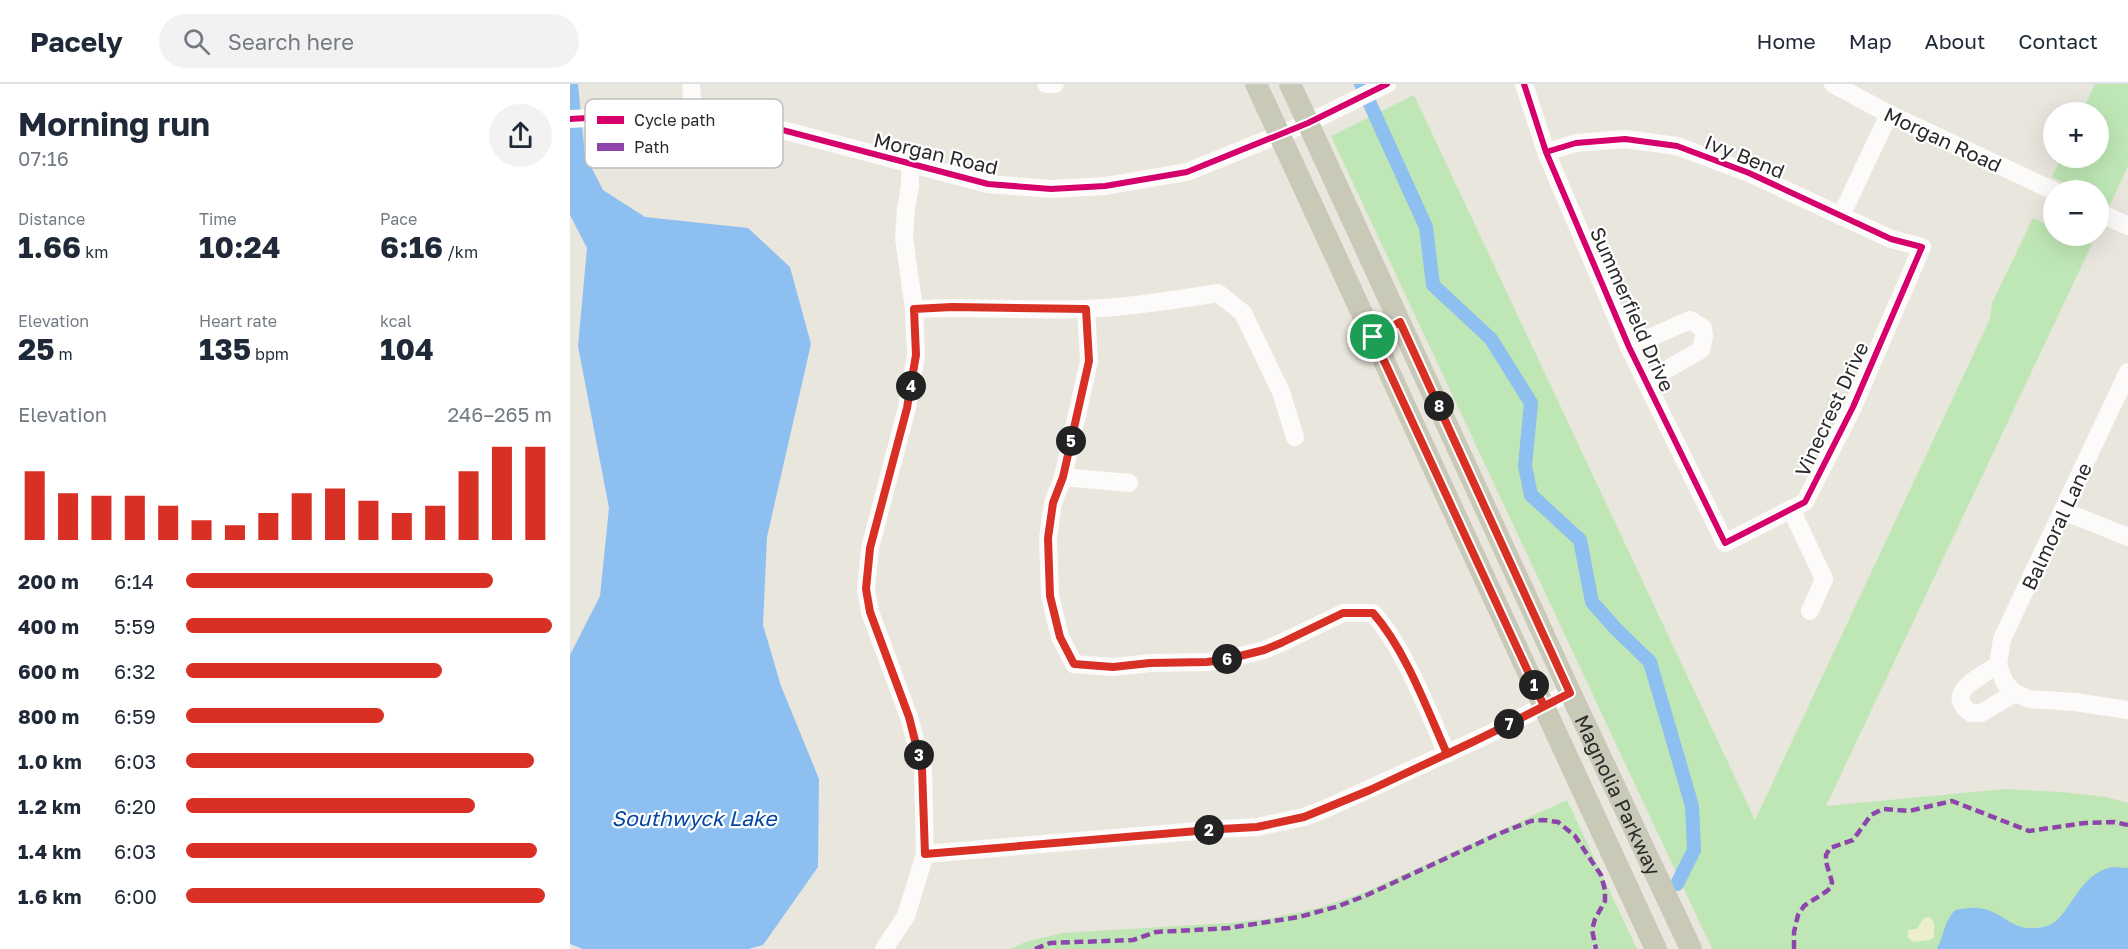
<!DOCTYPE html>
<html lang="en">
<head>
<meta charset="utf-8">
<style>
	:root { --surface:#fff; --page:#f2f2f3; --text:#1f2937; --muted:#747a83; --line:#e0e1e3; --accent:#d93025 }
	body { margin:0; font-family:"Golos Text",sans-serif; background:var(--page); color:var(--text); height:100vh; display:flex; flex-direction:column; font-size:22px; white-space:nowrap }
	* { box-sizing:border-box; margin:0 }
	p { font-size:20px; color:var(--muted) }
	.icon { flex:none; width:33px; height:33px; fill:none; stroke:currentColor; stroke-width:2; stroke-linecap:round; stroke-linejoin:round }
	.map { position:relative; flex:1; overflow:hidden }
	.sheet { display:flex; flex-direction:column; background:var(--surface); width:570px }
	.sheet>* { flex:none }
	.buttons { position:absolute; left:1473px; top:18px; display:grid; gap:12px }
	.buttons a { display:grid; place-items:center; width:66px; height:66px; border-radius:50%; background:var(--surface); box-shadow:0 6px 24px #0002; font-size:30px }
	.pin { position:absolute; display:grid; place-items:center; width:51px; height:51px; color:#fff; margin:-26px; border:3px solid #fff; border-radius:50%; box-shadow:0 2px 6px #0007 }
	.km { position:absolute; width:30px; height:30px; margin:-15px; border-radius:50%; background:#222; color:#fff; font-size:16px; line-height:30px; text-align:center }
	.round { display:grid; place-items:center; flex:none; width:63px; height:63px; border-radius:32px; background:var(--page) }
	.summary { display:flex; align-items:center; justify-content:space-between; height:102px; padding:0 18px }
	h1 { font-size:33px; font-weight:700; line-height:45px }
	.figures { display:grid; grid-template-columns:repeat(3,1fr); gap:9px; height:102px; padding:6px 18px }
	.figures div { display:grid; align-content:center }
	.figures b { font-size:30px; font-weight:700 }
	.figures small { font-size:16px; font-weight:400 }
	.figures p { font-size:16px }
	.chart { height:168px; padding:12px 18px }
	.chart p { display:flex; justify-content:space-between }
	.chart svg { width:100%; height:108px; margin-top:6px; stroke:var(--accent); stroke-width:6 }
	ul { padding:0 18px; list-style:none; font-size:20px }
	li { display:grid; grid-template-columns:96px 72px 1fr; align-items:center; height:45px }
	li i { height:15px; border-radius:8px; background:var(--accent) }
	header { display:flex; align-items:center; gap:36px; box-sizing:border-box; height:84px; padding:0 30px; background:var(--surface); border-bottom:2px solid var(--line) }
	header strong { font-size:28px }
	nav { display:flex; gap:33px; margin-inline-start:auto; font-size:21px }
	.search { width:420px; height:54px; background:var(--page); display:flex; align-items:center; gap:15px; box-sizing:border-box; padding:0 21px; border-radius:33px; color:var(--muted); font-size:22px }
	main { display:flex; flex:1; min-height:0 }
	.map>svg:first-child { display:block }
	.green { fill:#bfe7b5 }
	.sand { fill:#edeecb }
	.water { fill:#8dbff0 }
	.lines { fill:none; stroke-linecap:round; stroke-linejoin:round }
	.canal { stroke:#8dbff0; stroke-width:14 }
	.minor { stroke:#fcfbfa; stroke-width:18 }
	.major { stroke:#c9c9b8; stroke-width:22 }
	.quiet { stroke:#8e44ad; stroke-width:4.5; stroke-dasharray:9 4.5; stroke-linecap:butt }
	.cycleway-casing { stroke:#fff; stroke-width:10 }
	.cycleway { stroke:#d6006c; stroke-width:6 }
	.route-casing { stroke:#fff; stroke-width:12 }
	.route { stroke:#d93025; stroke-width:8 }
	.labels { text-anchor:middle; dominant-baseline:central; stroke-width:4.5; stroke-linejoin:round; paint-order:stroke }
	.street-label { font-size:20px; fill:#2a2a2a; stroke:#fff }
	.water-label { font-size:21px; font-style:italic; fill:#0447a3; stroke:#fff }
	.key { fill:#fff; stroke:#bfbfbf; stroke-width:1.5 }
	.key-label { font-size:16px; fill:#2a2a2a }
</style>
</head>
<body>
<header>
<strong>Pacely</strong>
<div class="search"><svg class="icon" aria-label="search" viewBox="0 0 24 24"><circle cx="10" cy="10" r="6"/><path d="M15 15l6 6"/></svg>Search here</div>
<nav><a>Home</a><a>Map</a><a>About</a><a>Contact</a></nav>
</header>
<main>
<section class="sheet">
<div class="summary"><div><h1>Morning run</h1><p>07:16</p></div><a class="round"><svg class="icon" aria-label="share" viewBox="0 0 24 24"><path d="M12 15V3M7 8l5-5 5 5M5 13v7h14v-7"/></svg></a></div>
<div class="figures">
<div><p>Distance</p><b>1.66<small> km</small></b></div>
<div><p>Time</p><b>10:24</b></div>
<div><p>Pace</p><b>6:16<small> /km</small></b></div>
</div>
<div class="figures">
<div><p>Elevation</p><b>25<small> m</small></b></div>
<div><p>Heart rate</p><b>135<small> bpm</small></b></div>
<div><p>kcal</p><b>104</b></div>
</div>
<div class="chart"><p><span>Elevation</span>246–265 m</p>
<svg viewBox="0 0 160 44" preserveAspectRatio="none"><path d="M5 44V16M15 44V25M25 44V26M35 44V26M45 44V30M55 44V36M65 44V38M75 44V33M85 44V25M95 44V23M105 44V28M115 44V33M125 44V30M135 44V16M145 44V6M155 44V6"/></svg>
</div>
<ul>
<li><b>200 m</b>6:14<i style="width:84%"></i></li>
<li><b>400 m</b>5:59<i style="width:100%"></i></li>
<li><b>600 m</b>6:32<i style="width:70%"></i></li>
<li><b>800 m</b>6:59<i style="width:54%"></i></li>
<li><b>1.0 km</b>6:03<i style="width:95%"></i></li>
<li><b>1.2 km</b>6:20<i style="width:79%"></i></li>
<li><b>1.4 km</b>6:03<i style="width:96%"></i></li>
<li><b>1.6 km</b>6:00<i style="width:98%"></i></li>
</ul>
</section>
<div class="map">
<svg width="1558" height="865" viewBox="0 0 1558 865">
	<rect width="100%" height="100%" fill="#e9e6de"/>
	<g class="green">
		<path d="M1525,0H1558V82L1540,121L1529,116L1528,106H1510L1482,93L1491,74H1528V28H1512Z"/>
		<path d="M844,11L1185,736L1420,235L1422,219L1463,134L1483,143L1484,152H1502L1522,160L1256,722L1435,705L1492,708L1536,713L1558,719V865H1142L761,52Z"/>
		<path d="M997,716L1067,865H441L455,858L492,849L659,839L697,835L749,824L795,808Z"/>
	</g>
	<path class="sand" d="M1357,833L1361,834L1364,839V853L1360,856L1343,858L1338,853V846L1347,845L1353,835Z"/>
	<g class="water">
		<path d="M0,0H8L15,71L33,106L75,133L178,144L220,183L241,260L197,453L193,541L211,602L249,695L248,783L193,861L178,865H13L0,860V571L30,512L39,424L8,262L17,164L0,131Z"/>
		<path d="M1543,783L1558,784V865H1367C1375,849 1373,840 1385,826C1392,825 1401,823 1408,824C1436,827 1442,852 1477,842C1500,835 1507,789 1543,783Z"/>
	</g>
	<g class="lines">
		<path class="canal" d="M791,0L856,143L863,201L921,255L961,319L955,382L961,411L1010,456L1022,518L1046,545L1080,578L1122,722L1124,766L1107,800"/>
		<g class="minor">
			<path d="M121,0L123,29"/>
			<path d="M476,0H485"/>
			<path d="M954,0L976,68L1059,263L1155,459L1235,418L1283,323L1352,163L1321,155L1179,89L1107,62L1055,55L1006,59L976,68"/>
			<path d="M1263,0L1319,30L1484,107"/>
			<path d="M0,35L102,29L146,33L186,39L418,100L481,105L535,102L617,88L738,39L817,0"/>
			<path d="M1528,128L1558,142"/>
			<path d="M1271,132L1319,30"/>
			<path d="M344,225C401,222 458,227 515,225C560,223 604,216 648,209L673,229L711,308L725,353"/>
			<path d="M516,225L519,277L493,393L483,419L478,454L480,512L490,553L504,580L543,583L580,579L637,578L658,575L694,566L711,559L773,529H803C835,565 857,625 877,670"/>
			<path d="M1059,263L1120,236L1133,244L1134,252L1131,266L1076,297"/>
			<path d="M1558,288L1432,555L1428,581L1435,599L1445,609L1459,615L1505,618L1558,626"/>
			<path d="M493,393L559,399"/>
			<path d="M1221,425L1254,495L1240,527"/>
			<path d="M1493,427L1558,453"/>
			<path d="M1428,581C1411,592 1372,609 1401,629H1411L1445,609"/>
			<path d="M355,770L651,745L687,743L734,733L755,725L915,652L1000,608"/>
			<path d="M314,865L336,832L355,770L353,684L339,633L300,528L296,505L300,464L337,324L346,271L344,225L334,154L336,124L340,102V81"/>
		</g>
		<g class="major">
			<path d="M686,0L1086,865"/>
			<path id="s1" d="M720,0L1000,608L1121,865"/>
		</g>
		<g class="quiet">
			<path d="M465,865L480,859L563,856L586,848L659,844L729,833L769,822L797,811L926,751L961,737L973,736L988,738L1005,752L1031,791L1035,806V817L1025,835L1022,846L1026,865"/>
			<path d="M1224,865V848L1228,831L1234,822L1257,807L1261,803L1262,798L1256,778V771L1260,764L1283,756L1301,731L1313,725L1339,727L1382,717L1459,747L1515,739L1544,738L1558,741"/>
		</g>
		<defs>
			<g id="cycleway">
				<path d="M954,0L976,68L1059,263L1155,459L1235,418L1283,323L1352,163L1321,155L1179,89L1107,62L1055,55L1006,59L976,68"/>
				<path d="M0,35L102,29L146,33L186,39L418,100L481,105L535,102L617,88L738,39L817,0"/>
			</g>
		</defs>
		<use href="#cycleway" class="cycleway-casing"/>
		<use href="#cycleway" class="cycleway"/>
	</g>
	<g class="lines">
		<defs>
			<path id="route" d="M803,253L974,622L915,652L800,706L734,733L687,743L651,745L355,770L352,684L339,633L300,528L296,505L300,464L337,324L346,271L344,225L382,223L516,225L519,277L493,393L483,419L478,454L480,512L490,553L504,580L543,583L580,579L637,578L658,575L694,566L711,559L773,529H803C835,565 857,625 877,670C919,651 959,630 1000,609L830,238L803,253"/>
		</defs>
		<use href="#route" class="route-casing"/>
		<use href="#route" class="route"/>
	</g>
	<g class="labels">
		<g class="street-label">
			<text transform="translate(1373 55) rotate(25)">Morgan Road</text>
			<text transform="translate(366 69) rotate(13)">Morgan Road</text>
			<text transform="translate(1175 72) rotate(22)">Ivy Bend</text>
			<text transform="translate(1063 225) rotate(66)">Summerfield Drive</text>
			<text transform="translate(1261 325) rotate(-65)">Vinecrest Drive</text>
			<text transform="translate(1486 442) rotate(-65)">Balmoral Lane</text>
			<text stroke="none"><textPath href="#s1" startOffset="783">Magnolia Parkway</textPath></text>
		</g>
		<g class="water-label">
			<text x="124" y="734">Southwyck Lake</text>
		</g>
	</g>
	<rect x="15" y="15" width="198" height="69" rx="9" class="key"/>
	<rect x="27" y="32" width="27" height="8" fill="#d6006c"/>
	<rect x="27" y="59" width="27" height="8" fill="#8e44ad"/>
	<g class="key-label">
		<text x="64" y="42">Cycle path</text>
		<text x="64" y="69">Path</text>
	</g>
</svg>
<div class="buttons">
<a>+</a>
<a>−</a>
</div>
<div class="pin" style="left:803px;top:253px;background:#1e9e55"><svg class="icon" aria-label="arrive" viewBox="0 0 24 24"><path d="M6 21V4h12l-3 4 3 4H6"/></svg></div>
<b class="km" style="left:964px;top:601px">1</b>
<b class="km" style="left:639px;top:746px">2</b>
<b class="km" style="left:349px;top:671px">3</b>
<b class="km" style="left:341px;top:302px">4</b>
<b class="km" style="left:501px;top:357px">5</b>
<b class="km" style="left:657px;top:575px">6</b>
<b class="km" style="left:939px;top:640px">7</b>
<b class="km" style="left:869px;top:322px">8</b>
</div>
</main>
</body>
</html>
